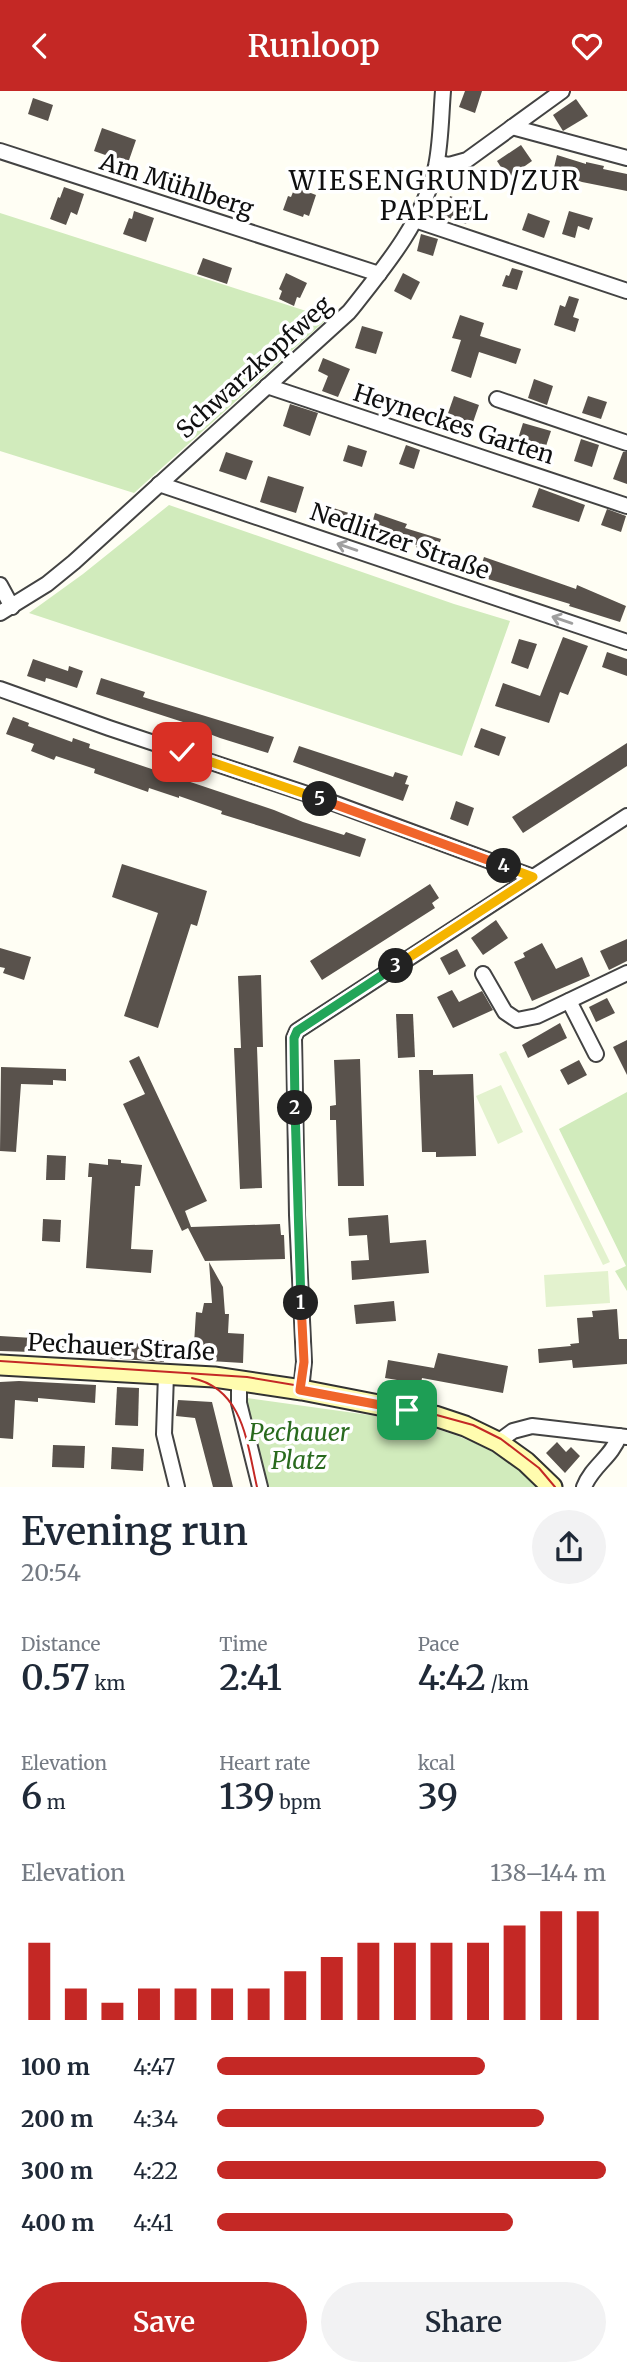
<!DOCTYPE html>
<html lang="en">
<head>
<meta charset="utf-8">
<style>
	:root { --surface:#fff; --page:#f2f2f3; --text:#1f2937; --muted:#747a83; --accent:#c42825 }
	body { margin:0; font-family:Merriweather,serif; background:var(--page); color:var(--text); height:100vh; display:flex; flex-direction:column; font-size:26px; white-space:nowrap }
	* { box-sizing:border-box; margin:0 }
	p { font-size:23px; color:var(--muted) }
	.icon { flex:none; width:38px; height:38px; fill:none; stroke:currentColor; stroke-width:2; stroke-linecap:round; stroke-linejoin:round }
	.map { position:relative; height:1396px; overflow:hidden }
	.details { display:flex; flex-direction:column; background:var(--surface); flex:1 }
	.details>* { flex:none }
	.pin { position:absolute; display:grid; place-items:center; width:60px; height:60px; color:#fff; margin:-30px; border-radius:14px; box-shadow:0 4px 10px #0006 }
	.km { position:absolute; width:35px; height:35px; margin:-18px; border-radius:50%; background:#222; color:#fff; font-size:19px; line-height:35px; text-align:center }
	.round { display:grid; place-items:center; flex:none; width:74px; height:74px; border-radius:37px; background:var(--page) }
	.head { display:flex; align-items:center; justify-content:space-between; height:119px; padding:0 21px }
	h1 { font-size:38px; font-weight:600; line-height:52px }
	.metrics { display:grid; grid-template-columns:repeat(3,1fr); gap:10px; height:119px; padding:7px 21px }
	.metrics div { display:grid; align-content:center }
	.metrics b { font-size:35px; font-weight:600 }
	.metrics small { font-size:19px; font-weight:400 }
	.metrics p { font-size:19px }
	.chart { height:196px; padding:14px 21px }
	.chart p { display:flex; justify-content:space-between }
	.chart svg { width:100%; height:126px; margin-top:7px; stroke:var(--accent); stroke-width:6 }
	.button { display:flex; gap:14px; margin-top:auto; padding:14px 21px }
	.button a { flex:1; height:80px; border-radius:42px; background:var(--accent); color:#fff; font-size:28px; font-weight:600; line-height:80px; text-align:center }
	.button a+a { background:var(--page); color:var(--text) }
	ul { padding:0 21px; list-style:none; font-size:23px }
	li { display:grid; grid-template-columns:112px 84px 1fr; align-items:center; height:52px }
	li i { height:18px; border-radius:9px; background:var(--accent) }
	header { display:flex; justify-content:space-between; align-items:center; height:91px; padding:0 21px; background:var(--accent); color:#fff; font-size:32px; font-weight:600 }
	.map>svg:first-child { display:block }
	.green { fill:#d1ebbc }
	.pitch { fill:#e3f2ce }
	.building { fill:#59524c }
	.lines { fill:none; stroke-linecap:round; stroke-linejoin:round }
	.minor-casing { stroke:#434343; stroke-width:18 }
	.secondary-casing { stroke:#323232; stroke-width:23 }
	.minor { stroke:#fff; stroke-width:14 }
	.secondary { stroke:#fffcaf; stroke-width:19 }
	.tram { stroke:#c42825; stroke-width:2 }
	.oneway { stroke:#9f9f9f }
	.split-1-casing { stroke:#fff; stroke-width:14 }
	.split-2-casing { stroke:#fff; stroke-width:14 }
	.split-3-casing { stroke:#fff; stroke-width:14 }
	.split-4-casing { stroke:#fff; stroke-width:14 }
	.split-5-casing { stroke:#fff; stroke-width:14 }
	.split-6-casing { stroke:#fff; stroke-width:14 }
	.split-1 { stroke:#f0652b; stroke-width:9 }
	.split-2 { stroke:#22a559; stroke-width:9 }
	.split-3 { stroke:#22a559; stroke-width:9 }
	.split-4 { stroke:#f5b400; stroke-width:9 }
	.split-5 { stroke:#f0652b; stroke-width:9 }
	.split-6 { stroke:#f5b400; stroke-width:9 }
	.labels { text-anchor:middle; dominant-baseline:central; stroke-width:7; stroke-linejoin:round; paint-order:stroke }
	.street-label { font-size:24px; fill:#101010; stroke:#fff }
	.park-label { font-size:24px; font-style:italic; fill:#296a1e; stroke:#fff }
	.neighbourhood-label { font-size:26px; letter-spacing:2px; fill:#101010; stroke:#fff }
</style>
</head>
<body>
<header><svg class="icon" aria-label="back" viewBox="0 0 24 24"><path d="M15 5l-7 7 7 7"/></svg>Runloop<svg class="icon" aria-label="heart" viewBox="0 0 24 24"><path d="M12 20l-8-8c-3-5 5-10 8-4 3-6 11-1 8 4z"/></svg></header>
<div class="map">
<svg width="627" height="1396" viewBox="0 0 627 1396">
	<rect width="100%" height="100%" fill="#fffef4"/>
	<g class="green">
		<path d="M0,122L328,227L134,402L0,360Z"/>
		<path d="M169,414L454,513L510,530L462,665L29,522L83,483Z"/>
		<path d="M627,1001V1200L615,1180L626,1175L559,1038Z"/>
		<path d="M247,1307L405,1329C459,1343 500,1358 541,1396H266L247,1316Z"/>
	</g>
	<g class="pitch">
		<path d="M506,960L610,1171L603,1174L499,963Z"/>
		<path d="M501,994L523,1041L498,1053L476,1005Z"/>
		<path d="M608,1180L610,1212L546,1216L544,1184Z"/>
	</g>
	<g class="building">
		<path d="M465,0H482L475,22L459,16Z"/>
		<path d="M33,7L53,14L48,30L28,23Z"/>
		<path d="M576,8L588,25L563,40L553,24Z"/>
		<path d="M102,37L136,49L128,72L94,60Z"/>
		<path d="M521,54L532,70L508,87L497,70Z"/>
		<path d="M557,64L586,73V71L604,75L603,78L627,83V100L582,91L553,81Z"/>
		<path d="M168,80L184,85L183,89L194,93L189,106L162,97Z"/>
		<path d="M64,96L84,103L77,124L71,121L66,134L50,128L58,106L60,107Z"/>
		<path d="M295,96L316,104L309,125L304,123L303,126L283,119L288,105L291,106Z"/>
		<path d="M450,105L473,113L466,133L444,125Z"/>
		<path d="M134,120L154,127L146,151L123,143L129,127L132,128Z"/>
		<path d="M569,120L593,127L589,139L578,135L575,147L562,143Z"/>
		<path d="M528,122L550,130L544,147L522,139Z"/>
		<path d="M421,143L438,148L433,165L417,160Z"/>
		<path d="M203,167L232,177L227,193L197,183Z"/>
		<path d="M512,177L523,180L517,199L502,195L506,184L509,185Z"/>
		<path d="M286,182L307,192L300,207L297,206L294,215L279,208L282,200L279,198Z"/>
		<path d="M403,182L420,191L411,209L394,200Z"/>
		<path d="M569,205L579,208L573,226L579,228L575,241L554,234L560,214L565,216Z"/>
		<path d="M460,224L484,232L480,245L521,258L516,273L479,261L471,287L451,280L461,249L452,247Z"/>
		<path d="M362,235L383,241L376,263L355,257Z"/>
		<path d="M323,267L350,278L338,306L322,300L328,285L318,280Z"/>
		<path d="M534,288L553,295L547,314L528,307Z"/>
		<path d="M454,305L479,314L471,337L446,328Z"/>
		<path d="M588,305L607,311L601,328L582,322Z"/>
		<path d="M290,313L318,322L310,345L283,335Z"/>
		<path d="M523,332L551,340L541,370L523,365L527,354L517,351Z"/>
		<path d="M581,348L599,354L592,376L574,370Z"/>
		<path d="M348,354L367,360L362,376L343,370Z"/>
		<path d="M406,354L420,359L414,378L399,373Z"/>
		<path d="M226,361L253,370L246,389L219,380Z"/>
		<path d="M623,361H627V393L613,388Z"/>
		<path d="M268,385L304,396L296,422L260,411Z"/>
		<path d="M539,397L585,414L579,431L532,416Z"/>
		<path d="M321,413L352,423L347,439L316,429Z"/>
		<path d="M607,418L626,425L621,441L601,434Z"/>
		<path d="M375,422L407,433L405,437L441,448L434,467L415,461L417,454L370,439Z"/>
		<path d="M484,466L576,498L577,494L626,515L620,531L569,515L570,513L478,485Z"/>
		<path d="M563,546L588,555L568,604L560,601L549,632L495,615L503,592L540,605Z"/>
		<path d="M519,548L537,553L528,578L511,572Z"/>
		<path d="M607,561L627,568V585L602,576Z"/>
		<path d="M33,568L68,580L69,575L83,580L77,597L50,588L46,587L45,591L27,585Z"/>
		<path d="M101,587L145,601L143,606L274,646L268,662L220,647L186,634V632L96,603Z"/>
		<path d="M13,626L29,632L28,635L72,651L73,647L90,653L89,657L274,719L303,731L344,744L346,741L366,748L360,766L221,723L222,720L179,705V707L149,697L148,701L94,682L95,678L56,665L54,669L31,660L34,653L6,643Z"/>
		<path d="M481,637L506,646L499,665L474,656Z"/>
		<path d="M627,652V675L523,742L512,726Z"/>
		<path d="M299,655L393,686L395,681L408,685L405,693L409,694L403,710L293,671Z"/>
		<path d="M456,710L474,717L468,735L450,728Z"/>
		<path d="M122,773L207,800L197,835L191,833L158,937L124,925L158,822L112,806Z"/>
		<path d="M430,793L439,807L432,812L435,817L322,889L310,870Z"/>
		<path d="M496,829L508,847L483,864L471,847Z"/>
		<path d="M627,848V870L609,879L600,860Z"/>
		<path d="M542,852L556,878L582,866L590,885L532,910L514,871L525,866L523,862Z"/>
		<path d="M0,857L31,866L24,889L3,882L5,877L0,876Z"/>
		<path d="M457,858L466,875L449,884L440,867Z"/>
		<path d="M261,884L263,956H257L262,1097L240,1098L234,957H241L238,885Z"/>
		<path d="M452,899L459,911L482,900L493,919L453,937L437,906Z"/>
		<path d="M607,907L615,922L596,931L589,916Z"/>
		<path d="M396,923H413L415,966L398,967Z"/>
		<path d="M560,932L567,947L528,967L522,954Z"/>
		<path d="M627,949V984L613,956Z"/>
		<path d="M139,965L207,1110L185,1120L191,1136L280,1133L281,1144H284L285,1168L205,1170L188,1137L182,1140L123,1013L145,1003L129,970Z"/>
		<path d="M360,968L364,1095H338L336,1029H330V1015L336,1014L334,969Z"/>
		<path d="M579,969L587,984L568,994L560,979Z"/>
		<path d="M1,976L66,978V990L53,989V994L21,993L16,1061L0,1060Z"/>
		<path d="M419,979H433V984L473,983L476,1065L436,1066V1061H422Z"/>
		<path d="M47,1064L66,1065L65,1089H46Z"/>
		<path d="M108,1068L121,1069V1072L142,1074L140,1095H135L131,1158L153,1159L151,1182L86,1177L92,1086H88L89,1072L108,1074Z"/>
		<path d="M388,1124L390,1152L426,1149L429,1182L352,1189L351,1170L369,1169L367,1144L349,1145L348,1127Z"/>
		<path d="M43,1128L61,1129L60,1151L42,1150Z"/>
		<path d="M209,1171L223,1196L225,1223H229L228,1242L244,1243L243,1272L193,1269L196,1221L202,1222L204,1212H212Z"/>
		<path d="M394,1210L396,1230L356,1233L354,1214Z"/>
		<path d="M617,1218L619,1248H627V1273L573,1277L572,1269L539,1272L538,1258L571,1255L570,1253L579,1252L577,1227L593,1226L592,1220Z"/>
		<path d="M0,1245L33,1247L32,1261L0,1260Z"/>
		<path d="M59,1247L82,1248L81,1265L59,1264Z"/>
		<path d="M149,1249H164V1271L107,1267L108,1251L149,1253Z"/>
		<path d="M438,1262L508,1275L503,1302L422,1287L421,1293L385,1287L388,1269L434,1277Z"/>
		<path d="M19,1290L96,1294L95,1312L38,1307V1311L15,1309L13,1348L0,1347V1291Z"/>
		<path d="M117,1296L139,1297L138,1335L115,1334Z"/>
		<path d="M178,1309L212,1311L233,1396H213L195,1327L176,1325Z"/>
		<path d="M557,1351L566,1361L571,1356L580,1365L565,1382L546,1362Z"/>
		<path d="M53,1354L85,1355L84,1377L52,1376Z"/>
		<path d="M112,1356L144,1358L143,1380L111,1378Z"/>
	</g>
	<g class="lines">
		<defs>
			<g id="minor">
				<path d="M512,36L627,67"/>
				<path d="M0,60L379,183"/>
				<path d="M437,72L449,74L467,69L562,0"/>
				<path d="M415,129L627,200"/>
				<path d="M267,295L627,415"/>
				<path d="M497,308L627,352"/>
				<path d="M159,393L627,551"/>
				<path d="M0,494L12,516"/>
				<path d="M0,522L47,493L74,471L349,221C384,177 423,131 436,75C441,51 441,24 443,0"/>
				<path d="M0,598L109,637L328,710L533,786"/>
				<path d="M483,883L505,921L517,929L537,925L627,882"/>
				<path d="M569,910L596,963"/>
				<path d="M166,1283L164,1343L177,1396"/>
				<path d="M239,1289V1312L260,1396"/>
				<path d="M301,1299L304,1271L297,1124L294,947L297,940L627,725"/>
				<path d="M498,1351L513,1340L532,1335L627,1346"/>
				<path d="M584,1396C592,1375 612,1366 619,1345"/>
			</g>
			<path id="secondary" d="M0,1274L214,1286L302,1299L435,1325L465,1335L498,1351L526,1371L552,1396"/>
		</defs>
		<use href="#minor" class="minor-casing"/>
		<use href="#secondary" class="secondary-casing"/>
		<use href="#minor" class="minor"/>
		<use href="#secondary" class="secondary"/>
		<g class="tram">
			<path d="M0,1270L247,1286L342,1302L422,1320L473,1334L501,1348L539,1377L555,1396"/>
			<path d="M192,1287C244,1298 247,1353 257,1396"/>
		</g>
	</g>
	<defs><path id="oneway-shaft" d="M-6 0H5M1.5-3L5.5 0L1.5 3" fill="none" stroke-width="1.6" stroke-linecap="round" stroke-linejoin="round" transform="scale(1.75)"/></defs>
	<g class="oneway">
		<use href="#oneway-shaft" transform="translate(347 456) rotate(-161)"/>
		<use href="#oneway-shaft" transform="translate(562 529) rotate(-161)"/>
	</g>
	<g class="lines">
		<defs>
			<path id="split-1" d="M301,1212L304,1271L300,1299L407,1319"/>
			<path id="split-2" d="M295,1017L301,1212"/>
			<path id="split-3" d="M295,1017L294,947L297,940L396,875"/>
			<path id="split-4" d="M396,875L533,786L504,775"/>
			<path id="split-5" d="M320,708L504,775"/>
			<path id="split-6" d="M182,661L320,708"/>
		</defs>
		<use href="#split-1" class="split-1-casing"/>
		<use href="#split-2" class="split-2-casing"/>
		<use href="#split-3" class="split-3-casing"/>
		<use href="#split-4" class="split-4-casing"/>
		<use href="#split-5" class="split-5-casing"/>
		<use href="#split-6" class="split-6-casing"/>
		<use href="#split-1" class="split-1"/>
		<use href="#split-2" class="split-2"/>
		<use href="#split-3" class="split-3"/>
		<use href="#split-4" class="split-4"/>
		<use href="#split-5" class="split-5"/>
		<use href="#split-6" class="split-6"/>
	</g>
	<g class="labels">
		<g class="street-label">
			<text transform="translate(177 94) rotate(18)">Am Mühlberg</text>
			<text transform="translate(254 276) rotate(-42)">Schwarzkopfweg</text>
			<text transform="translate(454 333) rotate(18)">Heyneckes Garten</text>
			<text transform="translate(400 450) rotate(19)">Nedlitzer Straße</text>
			<text transform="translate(121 1256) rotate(3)">Pechauer Straße</text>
		</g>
		<g class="park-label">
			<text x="299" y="1341">Pechauer<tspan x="299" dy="28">Platz</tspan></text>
		</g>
		<g class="neighbourhood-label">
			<text x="435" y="89">WIESENGRUND/ZUR<tspan x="435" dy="30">PAPPEL</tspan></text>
		</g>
	</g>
</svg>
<div class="pin" style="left:407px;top:1319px;background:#1e9e55"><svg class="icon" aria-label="arrive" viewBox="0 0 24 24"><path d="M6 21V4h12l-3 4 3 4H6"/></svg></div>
<div class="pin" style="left:182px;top:661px;background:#d93025"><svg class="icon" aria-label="check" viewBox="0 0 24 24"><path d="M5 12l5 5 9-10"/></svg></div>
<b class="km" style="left:301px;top:1212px">1</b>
<b class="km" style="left:295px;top:1017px">2</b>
<b class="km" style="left:396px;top:875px">3</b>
<b class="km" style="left:504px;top:775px">4</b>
<b class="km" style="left:320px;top:708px">5</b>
</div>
<section class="details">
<div class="head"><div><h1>Evening run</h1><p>20:54</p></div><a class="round"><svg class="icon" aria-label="share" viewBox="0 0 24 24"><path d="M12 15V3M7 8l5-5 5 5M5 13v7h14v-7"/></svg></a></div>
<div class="metrics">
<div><p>Distance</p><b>0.57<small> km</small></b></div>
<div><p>Time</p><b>2:41</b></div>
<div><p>Pace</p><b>4:42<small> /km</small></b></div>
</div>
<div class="metrics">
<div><p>Elevation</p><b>6<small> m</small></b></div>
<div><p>Heart rate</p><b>139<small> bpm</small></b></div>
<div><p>kcal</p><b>39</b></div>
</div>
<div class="chart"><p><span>Elevation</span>138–144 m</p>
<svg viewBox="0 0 160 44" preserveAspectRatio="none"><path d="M5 44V17M15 44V33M25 44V38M35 44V33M45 44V33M55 44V33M65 44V33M75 44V27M85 44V22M95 44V17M105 44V17M115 44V17M125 44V17M135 44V11M145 44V6M155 44V6"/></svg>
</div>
<ul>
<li><b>100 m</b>4:47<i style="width:69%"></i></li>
<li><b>200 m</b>4:34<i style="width:84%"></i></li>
<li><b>300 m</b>4:22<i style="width:100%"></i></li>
<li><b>400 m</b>4:41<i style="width:76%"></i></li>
</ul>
<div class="button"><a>Save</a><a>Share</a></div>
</section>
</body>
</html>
